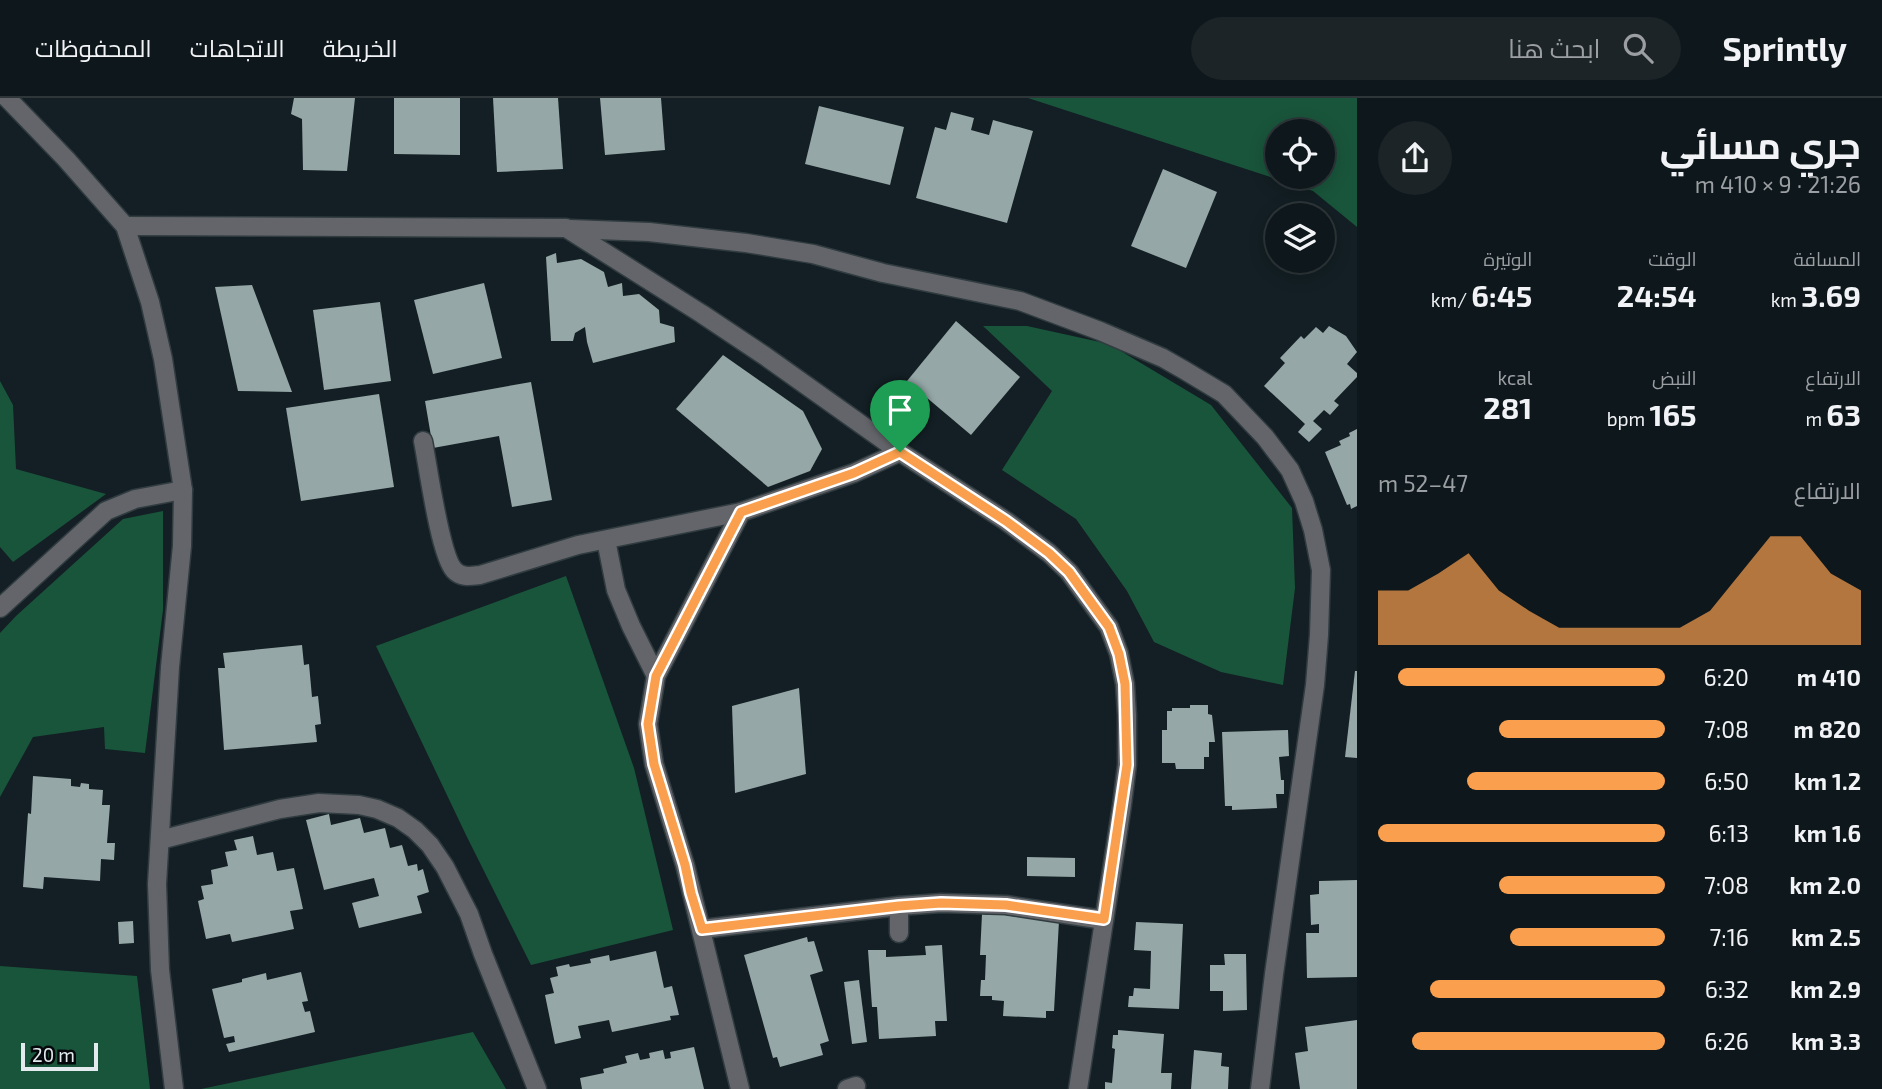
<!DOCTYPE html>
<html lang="ar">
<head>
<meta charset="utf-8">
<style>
	:root { --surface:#0e171b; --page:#1c2428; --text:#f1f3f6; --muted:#9b9fa3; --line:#2e363a; --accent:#fa9f4e }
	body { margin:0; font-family:"Exo 2",Cairo,sans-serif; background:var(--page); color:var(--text); direction:rtl; height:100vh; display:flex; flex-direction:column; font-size:26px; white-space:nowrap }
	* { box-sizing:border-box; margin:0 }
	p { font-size:23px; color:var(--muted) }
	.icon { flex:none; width:38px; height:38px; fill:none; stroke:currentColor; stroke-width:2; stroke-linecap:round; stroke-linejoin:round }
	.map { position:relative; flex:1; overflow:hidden; direction:ltr }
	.drawer { display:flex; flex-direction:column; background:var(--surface); width:525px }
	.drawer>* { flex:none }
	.buttons { position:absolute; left:1265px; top:21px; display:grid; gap:14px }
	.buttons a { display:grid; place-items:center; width:70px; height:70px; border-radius:50%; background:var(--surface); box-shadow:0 4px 18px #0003,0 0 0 2px var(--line); font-size:35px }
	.scale { position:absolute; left:21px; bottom:18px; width:77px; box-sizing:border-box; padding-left:7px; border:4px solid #e3ebef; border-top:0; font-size:19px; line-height:24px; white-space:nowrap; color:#e3ebef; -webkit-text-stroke:5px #04080a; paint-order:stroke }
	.pin { position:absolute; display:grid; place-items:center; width:60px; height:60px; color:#fff; margin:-72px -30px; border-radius:50% 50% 50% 0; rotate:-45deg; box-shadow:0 0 7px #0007 }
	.pin .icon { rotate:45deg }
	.round { display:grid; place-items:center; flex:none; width:74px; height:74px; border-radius:37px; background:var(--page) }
	.headline { display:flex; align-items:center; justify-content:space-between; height:119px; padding:0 21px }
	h1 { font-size:38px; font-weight:700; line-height:52px }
	.stats { display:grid; grid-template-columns:repeat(3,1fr); gap:10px; height:119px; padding:7px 21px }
	.stats div { display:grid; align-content:center }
	.stats b { font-size:30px; font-weight:700 }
	.stats small { font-size:19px; font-weight:400 }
	.stats p { font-size:19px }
	.chart { height:196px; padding:14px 21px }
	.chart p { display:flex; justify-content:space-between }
	.chart svg { width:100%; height:126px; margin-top:7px; fill:var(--accent); opacity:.7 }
	ul { padding:0 21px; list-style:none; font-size:23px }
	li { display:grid; grid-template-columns:112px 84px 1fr; align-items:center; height:52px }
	li i { height:18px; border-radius:9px; background:var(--accent) }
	header { display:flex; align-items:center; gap:42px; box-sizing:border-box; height:98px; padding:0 35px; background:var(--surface); border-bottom:2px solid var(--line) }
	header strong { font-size:33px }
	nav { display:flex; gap:38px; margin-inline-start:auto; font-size:24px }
	.search { width:490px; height:63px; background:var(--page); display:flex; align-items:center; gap:18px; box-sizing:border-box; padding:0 24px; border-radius:38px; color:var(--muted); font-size:26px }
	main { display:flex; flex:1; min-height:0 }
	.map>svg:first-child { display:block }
	.forest { fill:#19553b; fill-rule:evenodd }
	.building { fill:#96a7a7 }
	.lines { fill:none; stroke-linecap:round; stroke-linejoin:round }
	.street-casing { stroke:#303c40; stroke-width:21 }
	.street { stroke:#63656a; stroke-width:18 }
	.route-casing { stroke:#fff; stroke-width:14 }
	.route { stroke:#fa9f4e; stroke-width:9 }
</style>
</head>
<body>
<header>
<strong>Sprintly</strong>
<div class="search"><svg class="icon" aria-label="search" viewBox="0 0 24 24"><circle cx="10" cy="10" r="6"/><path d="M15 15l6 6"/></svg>ابحث هنا</div>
<nav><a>الخريطة</a><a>الاتجاهات</a><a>المحفوظات</a></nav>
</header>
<main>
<section class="drawer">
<div class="headline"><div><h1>جري مسائي</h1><p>21:26 · 9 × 410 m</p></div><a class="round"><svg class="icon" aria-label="share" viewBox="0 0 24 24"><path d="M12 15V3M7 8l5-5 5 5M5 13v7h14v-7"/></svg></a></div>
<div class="stats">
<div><p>المسافة</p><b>3.69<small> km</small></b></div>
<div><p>الوقت</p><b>24:54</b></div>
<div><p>الوتيرة</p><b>6:45<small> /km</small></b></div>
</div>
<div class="stats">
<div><p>الارتفاع</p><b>63<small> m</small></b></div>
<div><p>النبض</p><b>165<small> bpm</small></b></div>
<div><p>kcal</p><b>281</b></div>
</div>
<div class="chart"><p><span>الارتفاع</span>47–52 m</p>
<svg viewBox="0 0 160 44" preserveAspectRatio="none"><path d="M0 44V25L10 25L20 19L30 12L40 25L50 32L60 38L70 38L80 38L90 38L100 38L110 32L120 19L130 6L140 6L150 19L160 25V44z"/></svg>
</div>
<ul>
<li><b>410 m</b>6:20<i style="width:93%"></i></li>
<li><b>820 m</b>7:08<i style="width:58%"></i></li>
<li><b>1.2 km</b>6:50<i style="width:69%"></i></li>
<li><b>1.6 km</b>6:13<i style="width:100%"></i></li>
<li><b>2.0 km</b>7:08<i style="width:58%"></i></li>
<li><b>2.5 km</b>7:16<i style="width:54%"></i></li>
<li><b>2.9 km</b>6:32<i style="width:82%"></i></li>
<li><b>3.3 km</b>6:26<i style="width:88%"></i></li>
</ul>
</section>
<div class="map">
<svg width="1357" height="991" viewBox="0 0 1357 991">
	<rect width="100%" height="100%" fill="#131f24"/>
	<g class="forest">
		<path d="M1028,0H1357V129L1313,93ZM1323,33V79H1278V33Z"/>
		<path d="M983,228H1027L1109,246L1211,307L1292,410L1295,490L1283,587L1221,574L1154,544L1127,493L1076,421L1002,372L1052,293Z"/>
		<path d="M0,283L13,307L16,371L106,396L13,464L0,449Z"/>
		<path d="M163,413V512L145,655L105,651L104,629L33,639L0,699V535L16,518L123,421Z"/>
		<path d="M566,478L634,670L673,832L531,867L466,737L376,548Z"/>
		<path d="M0,868L137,878L150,991H0Z"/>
		<path d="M473,934L506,991H201Z"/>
	</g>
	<g class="building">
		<path d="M294,0H355L347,73L303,72L302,21L291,16Z"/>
		<path d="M394,0H460V57L394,56Z"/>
		<path d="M493,0H558L563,71L497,74Z"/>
		<path d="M600,0H661L665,52L605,57Z"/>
		<path d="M819,8L904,29L890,87L805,66Z"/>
		<path d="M951,14L974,20L971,32L989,37L993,22L1033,33L1007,125L916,100L935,29L946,32Z"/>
		<path d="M1163,71L1217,94L1186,170L1131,148Z"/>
		<path d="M556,155L557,165L581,161L604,174L608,189L622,185L623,198L639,196L659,212L660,225L674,229L675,244L593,265L587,244L585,229L575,235L573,243H551L546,159Z"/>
		<path d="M484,185L502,260L433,276L414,202Z"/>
		<path d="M252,187L292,294L238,293L215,189Z"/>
		<path d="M380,204L391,283L324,292L313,212Z"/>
		<path d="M956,223L1020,279L971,337L907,283Z"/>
		<path d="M1329,228L1346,238L1357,254L1347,266L1357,275V279L1334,303L1339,307L1330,317L1324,312L1313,323L1322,331L1309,344L1298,334L1305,326L1264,288L1285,265L1280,260L1301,238L1304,241L1316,229L1323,235Z"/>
		<path d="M723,257L803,313L822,351L810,373L768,389L676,311Z"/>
		<path d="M531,284L552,402L512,409L499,338L433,350L425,303Z"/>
		<path d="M379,296L394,389L301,403L286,310Z"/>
		<path d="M1357,331V408L1351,411L1350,406L1347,407L1325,354L1341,347L1339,343L1350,338L1349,335Z"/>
		<path d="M302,547L304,567L309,566L312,599L318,598L321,626L315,627L317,644L224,652L218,570H225L223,555Z"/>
		<path d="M1355,573H1357V660L1345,659Z"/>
		<path d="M799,590L806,676L735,695L732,608Z"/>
		<path d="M1190,607H1208V616L1212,617L1215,644H1209V659H1204V671H1176L1175,665H1162V632H1167V613H1172V610H1190Z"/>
		<path d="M1288,632L1289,658L1279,659L1281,682H1284V696H1276L1277,710L1232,712V708H1225L1222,634Z"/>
		<path d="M33,678L71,681V688L80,689L81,685L89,686V691L103,692L102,707H110L107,745H115L114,762L101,761L100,783L44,779L43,791L23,789L28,715L31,716Z"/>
		<path d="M329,716L331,727L360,720L364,735L385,730L390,750L402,747L408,768L417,766L418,773L423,771L429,794L417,798L422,815L359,830L352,805L379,798L374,780L324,792L306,722Z"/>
		<path d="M253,738L257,757L273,754L277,773L294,770L303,811L290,813L294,831L232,844L230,836L206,841L198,803L204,801L201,788L213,786L211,772L228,768L225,754L237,752L234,742Z"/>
		<path d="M1027,759L1075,760V779L1027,778Z"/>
		<path d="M1357,782V879L1307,880L1306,835H1319V826L1311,827L1310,797L1319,796V783Z"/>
		<path d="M991,813L1011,814V818L1059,823L1054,913H1046V920L1003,918L1004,903L992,902V898H980L981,882H985L986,857H980L982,816L991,817Z"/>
		<path d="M133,823L134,845L119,846L118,824Z"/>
		<path d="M1136,824L1183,826L1179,911L1128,909L1129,898H1133L1134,890L1150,891L1151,853L1134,852Z"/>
		<path d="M807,839L808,844L814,843L823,873L810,877L829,943L820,946L823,957L780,969L777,959L773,960L744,857Z"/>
		<path d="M942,847L947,923H935L936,938L879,941L877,909H872L868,852H886V859L926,857L925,848Z"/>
		<path d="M656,853L664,890L672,888L679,917L670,918L671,922L612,934L609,922L578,928L581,940L555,946L545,897L554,895L550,880L558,878L556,869L569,866L570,869L591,865L590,861L609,857L610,863Z"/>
		<path d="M1224,856H1246L1247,912L1223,913V893H1210V867H1225Z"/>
		<path d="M301,874L308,903L302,904L305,914L310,913L315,934L229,954L226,946L235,944L234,938L224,940L212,891L242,884V881L266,875L267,882Z"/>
		<path d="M859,882L867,944L852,946L844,884Z"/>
		<path d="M1357,922V991H1300L1295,955L1308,953L1305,929Z"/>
		<path d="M1118,932L1164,936L1161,975H1172L1171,991H1105V984L1112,985L1115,951L1112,950L1113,937H1118Z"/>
		<path d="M694,949L704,991H582L580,980L604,975L603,971L627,965L625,958L638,955L640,962L650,960L649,955L663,952L665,961L671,960L670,954Z"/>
		<path d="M1194,952L1222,955L1221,968L1229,969L1228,991H1191Z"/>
	</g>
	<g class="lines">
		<defs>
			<g id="street">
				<path d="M7,0L66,61L125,128L150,204L163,261L183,392L182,448L170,569L157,786L160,872L174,991"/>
				<path d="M125,128L566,130L702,216L765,258L900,354L1006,423L1049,455L1069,474L1109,529L1119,556L1125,586L1127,617V667L1122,707L1078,991"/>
				<path d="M570,131L649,134L746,145L813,156L883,175L1020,203L1100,233L1163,260L1184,272L1224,296L1265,339L1290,372L1304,403L1313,432L1321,472L1319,537L1315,587L1274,876L1260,991"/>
				<path d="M423,343C428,368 440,457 454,472C461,480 471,478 480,477L578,447L741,414"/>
				<path d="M606,442L616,492L631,528L656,578"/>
				<path d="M0,510L106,413L135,401L183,392"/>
				<path d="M160,742L280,711L319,705L359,707L377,711L398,720L415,732L430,747L445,769L469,816L483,856L537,991"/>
				<path d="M702,831L899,808L941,805L1006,807L1104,822"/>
				<path d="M899,835V808"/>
				<path d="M740,991L685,767L654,666L648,626L656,578L741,414L854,375L900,354"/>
				<path d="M847,991L856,988"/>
			</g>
		</defs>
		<use href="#street" class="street-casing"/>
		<use href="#street" class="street"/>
	</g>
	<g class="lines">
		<defs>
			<path id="route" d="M900,354L1006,423L1049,455L1069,474L1109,529L1119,556L1125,586L1127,667L1104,821L1006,807L941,805L899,808L702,831L691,795L685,767L654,666L648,626L656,578L741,414L854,375Z"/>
		</defs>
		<use href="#route" class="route-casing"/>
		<use href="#route" class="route"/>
	</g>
</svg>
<div class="buttons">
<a><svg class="icon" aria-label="locate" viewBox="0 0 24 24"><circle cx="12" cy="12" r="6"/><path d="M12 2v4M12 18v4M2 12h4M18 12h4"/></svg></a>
<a><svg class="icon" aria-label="layers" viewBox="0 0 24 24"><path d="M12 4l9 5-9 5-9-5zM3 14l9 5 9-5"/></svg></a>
</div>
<div class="scale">20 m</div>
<div class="pin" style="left:900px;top:354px;background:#1e9e55"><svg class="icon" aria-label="arrive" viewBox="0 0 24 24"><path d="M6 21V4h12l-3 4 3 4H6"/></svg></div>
</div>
</main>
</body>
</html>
